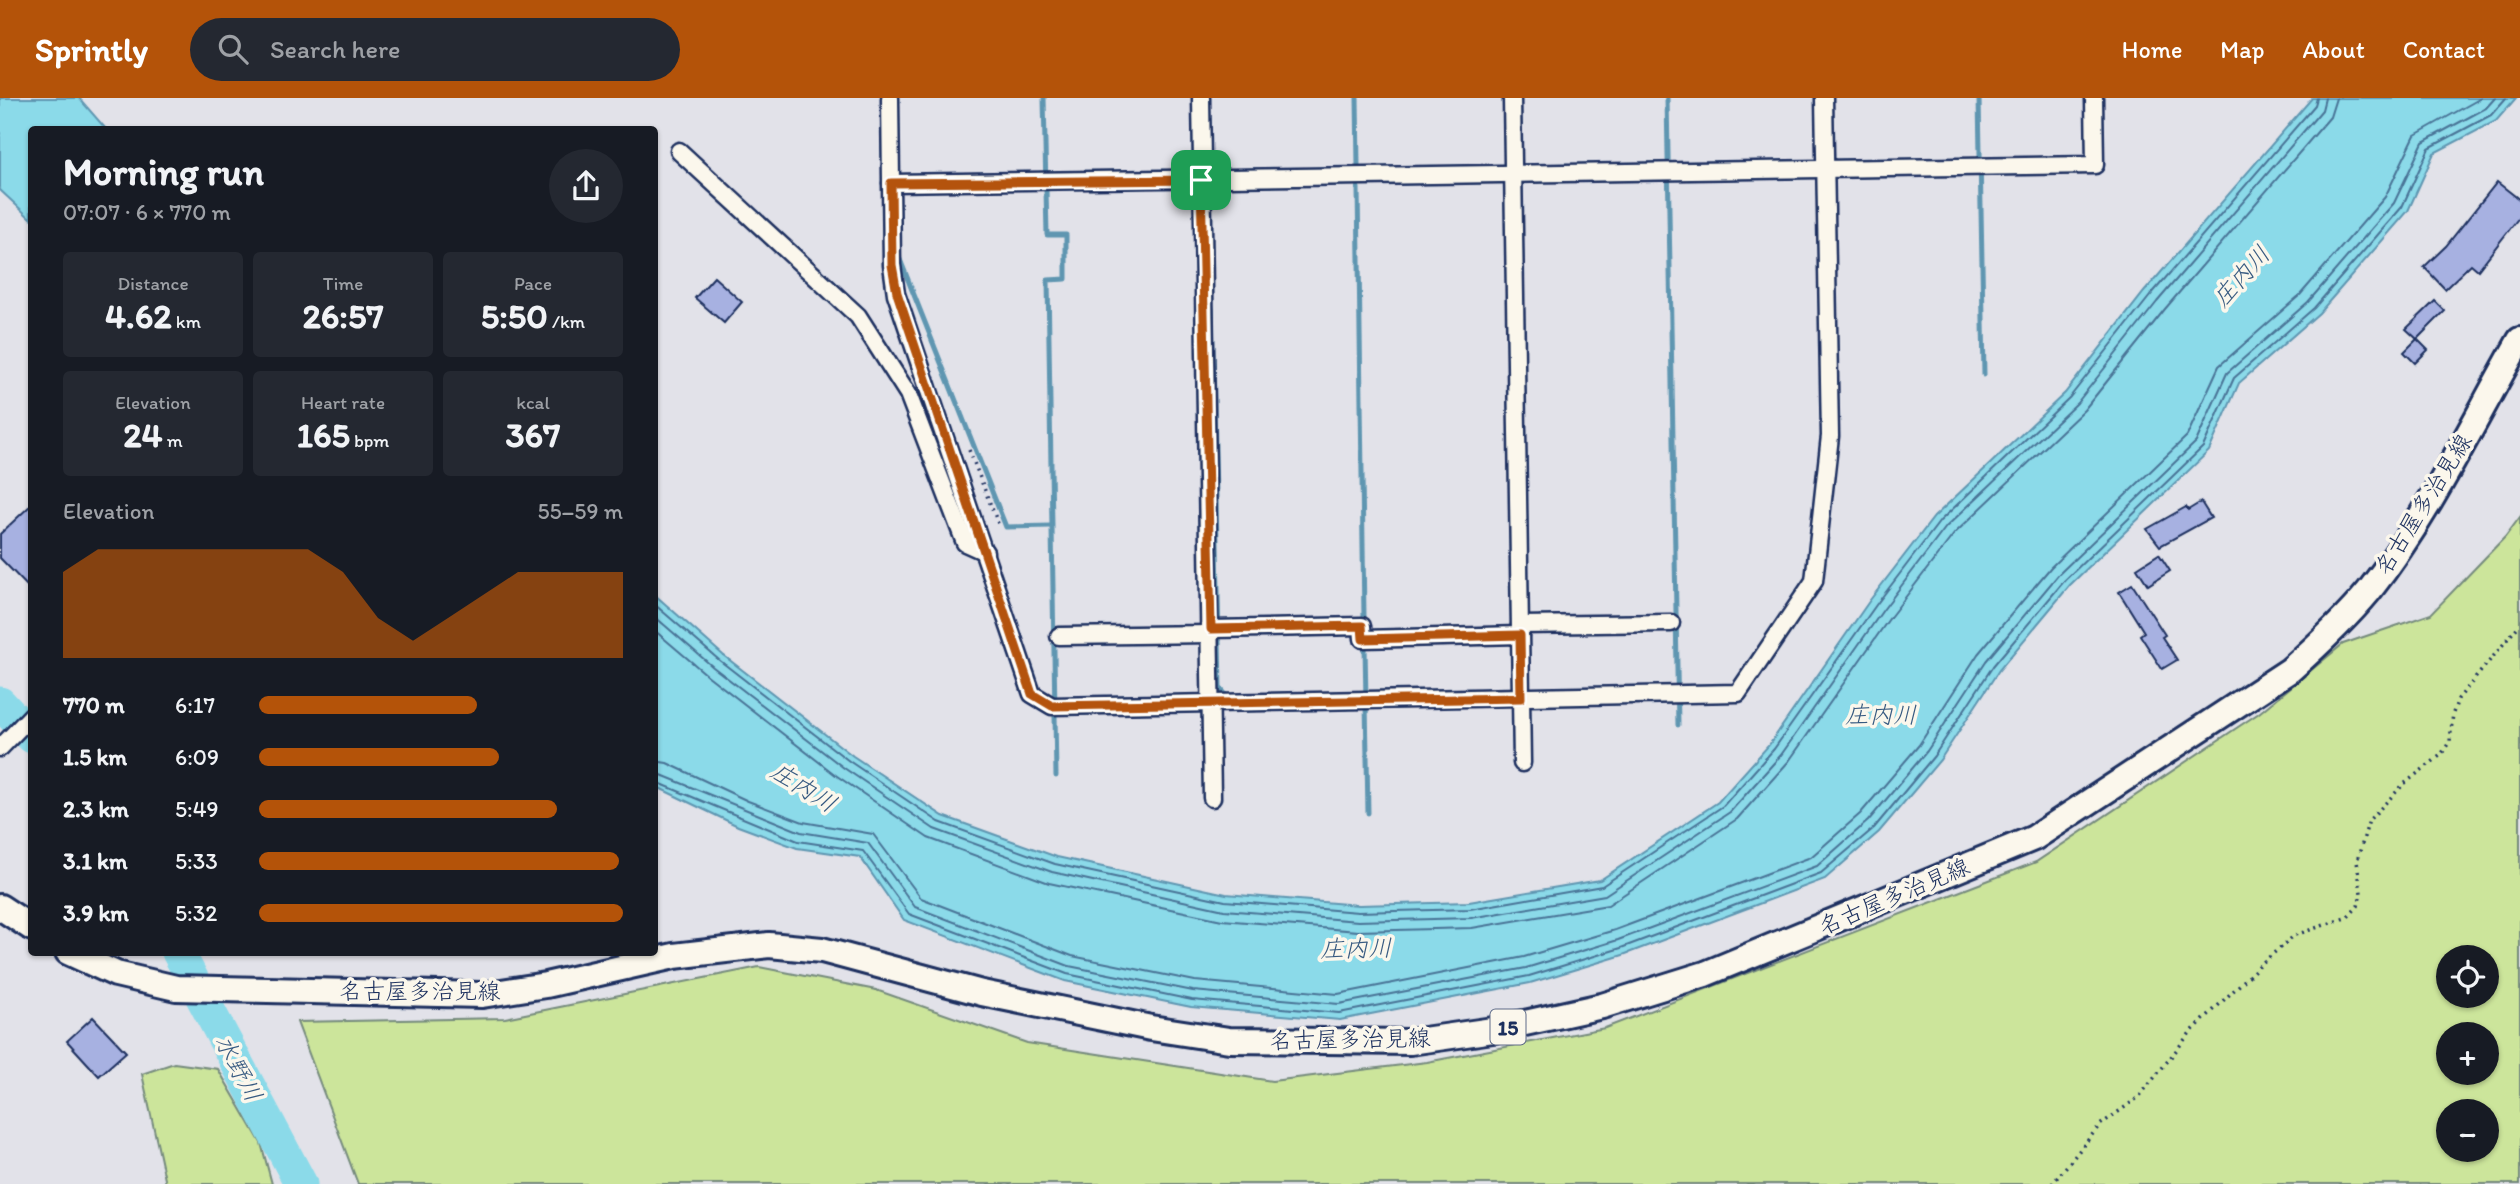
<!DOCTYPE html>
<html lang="en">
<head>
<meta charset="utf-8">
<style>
	:root { --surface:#171b24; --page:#242831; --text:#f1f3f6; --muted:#9ea1a6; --accent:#b45309 }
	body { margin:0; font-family:Itim,"Klee One",sans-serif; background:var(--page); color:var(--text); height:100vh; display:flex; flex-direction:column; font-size:26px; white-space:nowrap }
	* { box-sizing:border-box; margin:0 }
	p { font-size:23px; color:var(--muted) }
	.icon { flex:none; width:38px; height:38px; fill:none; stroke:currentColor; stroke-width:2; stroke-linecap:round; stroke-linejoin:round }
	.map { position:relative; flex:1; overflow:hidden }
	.sheet { position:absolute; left:28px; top:28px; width:630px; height:830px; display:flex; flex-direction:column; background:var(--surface); border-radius:7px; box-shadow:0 2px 5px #0004 }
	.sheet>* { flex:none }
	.tools { position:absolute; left:2436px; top:847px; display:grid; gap:14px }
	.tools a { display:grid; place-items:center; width:63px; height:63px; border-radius:50%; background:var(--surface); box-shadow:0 2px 5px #0004; font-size:35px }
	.pin { position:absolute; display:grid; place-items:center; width:60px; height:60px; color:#fff; margin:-30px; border-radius:14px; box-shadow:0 4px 10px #0006 }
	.round { display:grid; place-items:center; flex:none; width:74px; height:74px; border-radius:37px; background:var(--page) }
	.headline { display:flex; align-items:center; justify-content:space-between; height:119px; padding:0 35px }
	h1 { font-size:38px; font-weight:700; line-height:52px }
	.figures { display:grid; grid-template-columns:repeat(3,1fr); gap:10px; height:119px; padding:7px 35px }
	.figures div { display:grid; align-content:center; border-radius:7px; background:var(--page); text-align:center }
	.figures b { font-size:35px; font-weight:700 }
	.figures small { font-size:19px; font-weight:400 }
	.figures p { font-size:19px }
	.chart { height:196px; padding:14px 35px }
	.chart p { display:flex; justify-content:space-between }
	.chart svg { width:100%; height:126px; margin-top:7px; fill:var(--accent); opacity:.7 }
	ul { padding:0 35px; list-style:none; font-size:23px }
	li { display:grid; grid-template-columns:112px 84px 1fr; align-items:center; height:52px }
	li i { height:18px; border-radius:9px; background:var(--accent) }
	header { display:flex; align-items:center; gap:42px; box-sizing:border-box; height:98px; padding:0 35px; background:var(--accent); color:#fff }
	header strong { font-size:33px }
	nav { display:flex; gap:38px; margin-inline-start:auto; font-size:24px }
	.search { width:490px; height:63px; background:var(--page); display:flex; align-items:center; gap:18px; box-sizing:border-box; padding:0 24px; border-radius:38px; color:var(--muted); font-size:26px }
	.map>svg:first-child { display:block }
	.green { fill:#cce59b; stroke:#748a7c; stroke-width:2; fill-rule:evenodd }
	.water { fill:#8bdae9; stroke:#5e96b1; stroke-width:2 }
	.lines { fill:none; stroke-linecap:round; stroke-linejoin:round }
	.shore { stroke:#487396; stroke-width:2 }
	.stream { stroke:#5e96b1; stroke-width:5 }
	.river { stroke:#8bdae9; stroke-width:33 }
	.building { fill:#a7b1e1; stroke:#1b2f5e; stroke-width:2 }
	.street-casing { stroke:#1b2f5e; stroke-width:21 }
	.primary-casing { stroke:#1b2f5e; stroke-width:30 }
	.path { stroke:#1b2f5e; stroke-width:3.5; stroke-dasharray:2 5; stroke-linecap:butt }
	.street { stroke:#fbf7ec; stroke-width:16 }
	.primary { stroke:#fbf7ec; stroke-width:24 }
	.route-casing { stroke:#fff; stroke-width:14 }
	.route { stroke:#b45309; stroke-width:9 }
	.labels { text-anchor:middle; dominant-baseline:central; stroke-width:7; stroke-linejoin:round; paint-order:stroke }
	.shield { fill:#fbf7ec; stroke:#5e6b89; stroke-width:2 }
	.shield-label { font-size:21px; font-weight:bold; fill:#1b2f5e }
	.street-label { font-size:23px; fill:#1b2f5e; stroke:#fbf7ec }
	.water-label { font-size:24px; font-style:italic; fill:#375a81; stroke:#fbf7ec }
</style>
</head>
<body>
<header>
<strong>Sprintly</strong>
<div class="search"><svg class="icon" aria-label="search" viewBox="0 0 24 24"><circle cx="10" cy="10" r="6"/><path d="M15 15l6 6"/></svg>Search here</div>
<nav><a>Home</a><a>Map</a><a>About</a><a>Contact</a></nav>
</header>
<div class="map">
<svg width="2520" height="1086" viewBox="0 0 2520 1086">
	<rect width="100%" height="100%" fill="#e2e2e9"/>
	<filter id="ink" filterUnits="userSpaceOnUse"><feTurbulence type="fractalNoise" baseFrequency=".0143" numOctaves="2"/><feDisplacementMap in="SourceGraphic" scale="14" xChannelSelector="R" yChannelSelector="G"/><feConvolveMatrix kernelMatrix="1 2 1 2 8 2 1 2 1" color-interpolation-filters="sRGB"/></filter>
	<g filter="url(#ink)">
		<g class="green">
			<path d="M2520,419V1086H358L297,924L505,920L759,869L876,892L1027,945L1272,983L1427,964L1605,930L2036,764L2259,615L2343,546L2431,516L2505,439ZM2448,859H2487V898H2448ZM2448,936H2487V975H2448ZM2448,1013H2487V1052H2448Z"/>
			<path d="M174,965L218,971L261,1045L272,1086H166L142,976Z"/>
		</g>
		<g class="water">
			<path d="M0,0H79L106,31L32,32L31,121L0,92Z"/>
			<path d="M2312,0H2516L2496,23L2434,55L2408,113L2319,215L2239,285L2209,353L2070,487L1999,572L1940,662L1879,734L1825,781L1623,857L1530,885L1340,922L1191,909L1065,883L904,822L860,759L797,750L738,728L655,688V497L723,557L853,658L943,718L1057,759L1226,796L1359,807L1469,804L1600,782L1718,704L1769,647L1870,502L1934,419L2065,295L2144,194Z"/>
		</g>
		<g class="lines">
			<g class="shore">
				<path d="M654,506L719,562L849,663L939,724L1055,766L1225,803L1358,814L1470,811L1602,788L1723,708L1774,651L1876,507L1940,423L2070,299L2150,198L2315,7L2317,0"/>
				<path d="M654,518L713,569L844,670L934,731L1052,774L1224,812L1358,823L1471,820L1605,797L1730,714L1781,657L1883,512L1946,429L2077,305L2157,204L2322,12L2325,0"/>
				<path d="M654,532L707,577L837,678L928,740L1049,785L1222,822L1358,833L1472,830L1608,807L1737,721L1789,663L1891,518L1954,436L2084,312L2165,211L2330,19L2336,0"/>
				<path d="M654,663L667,665L748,703L803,724L873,736L921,800L1072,858L1195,883L1338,896L1524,859L1615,832L1811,759L1860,716L1919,647L1978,556L2051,469L2187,338L2219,268L2300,197L2385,99L2415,37L2481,0"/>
				<path d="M654,674L801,734L868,745L915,809L1069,868L1193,893L1339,906L1526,870L1618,842L1817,768L1868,723L1927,653L1986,563L2059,476L2196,344L2227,275L2308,204L2394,105L2423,44L2486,10L2495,0"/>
				<path d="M654,683L798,743L863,753L909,816L1067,876L1192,902L1339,915L1529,878L1621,850L1821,775L1874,730L1934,658L1993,568L2065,482L2203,349L2234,280L2314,210L2402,109L2429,50L2491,17L2506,0"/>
			</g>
			<g class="stream">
				<path d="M1044,0L1047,137H1066V181L1048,182L1056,678"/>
				<path d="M1357,0L1358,68"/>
				<path d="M1667,0L1678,627"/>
				<path d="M1979,0L1984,277"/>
				<path d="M1358,90L1364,519"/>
				<path d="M899,159L1006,429L1051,428"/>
				<path d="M1212,210L1220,590L1226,597"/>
				<path d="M1365,548L1368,715"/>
			</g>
			<g class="river">
				<path d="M0,605L32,639"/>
				<path d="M178,854L301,1086"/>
			</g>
		</g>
		<g class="building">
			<path d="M2497,84L2520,102V118L2478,172L2471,166L2445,191L2424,169L2446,148Z"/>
			<path d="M714,179L742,204L724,225L695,200Z"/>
			<path d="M2435,203L2445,213L2417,241L2406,231Z"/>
			<path d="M2417,241L2428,252L2415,265L2404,254Z"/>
			<path d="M2201,404L2211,420L2160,448L2147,431L2186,409L2188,412Z"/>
			<path d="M32,406V493L0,460V436Z"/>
			<path d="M2159,456L2170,473L2148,487L2137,470Z"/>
			<path d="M2132,486L2165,537L2162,539L2177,562L2162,571L2140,537L2144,534L2119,494Z"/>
			<path d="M93,919L126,954L99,978L67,943Z"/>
		</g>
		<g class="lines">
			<defs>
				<g id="street">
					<path d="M890,0L892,167L896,196L1032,596L1052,608L1738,595L1814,483L1830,338L1824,0"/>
					<path d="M1201,0L1212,700"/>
					<path d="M1512,0L1522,665"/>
					<path d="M679,53L858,218L908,296L965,445L985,454"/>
					<path d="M891,85L2095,67L2094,0"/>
					<path d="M1520,527L1671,525"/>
					<path d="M1211,531L1362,528L1363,541L1520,537"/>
					<path d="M1059,538L1211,536"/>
					<path d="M0,650L32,617"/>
				</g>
				<g id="primary">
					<path d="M0,809L32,830"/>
					<path d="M68,854L116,876L176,890L482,897L546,887L674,858L769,847L822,852L982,895L1151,930L1229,942L1410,944L1493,932L1602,908L1705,876L2034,740L2290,572C2318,547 2345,522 2369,493C2429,417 2472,326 2520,242"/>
				</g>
			</defs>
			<use href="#street" class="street-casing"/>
			<use href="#primary" class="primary-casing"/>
			<g class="path">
				<path d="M969,352L999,428"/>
				<path d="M2052,1086L2100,1027L2139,999L2190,935L2262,865L2295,837L2348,819L2358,808L2361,795L2357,763L2369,722L2404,686L2441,657L2450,643L2453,615L2458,601L2520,526"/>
			</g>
			<use href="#street" class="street"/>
			<use href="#primary" class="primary"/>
		</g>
	</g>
	<g class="lines" filter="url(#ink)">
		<defs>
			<path id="route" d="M1201,82L1211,531L1362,528L1363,541L1520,537L1521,600L1052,608L1032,596L897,195L892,167L891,85Z"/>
		</defs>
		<use href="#route" class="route-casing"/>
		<use href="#route" class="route"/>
	</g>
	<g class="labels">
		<rect class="shield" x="1490.5" y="911.5" width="35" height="35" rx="5"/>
		<g class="shield-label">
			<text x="1508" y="929">15</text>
		</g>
		<g class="street-label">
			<text transform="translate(2423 406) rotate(-58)">名古屋多治見線</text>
			<text transform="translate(1894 798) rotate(-23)">名古屋多治見線</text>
			<text x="420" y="893">名古屋多治見線</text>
			<text transform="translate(1350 941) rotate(-1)">名古屋多治見線</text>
		</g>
		<g class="water-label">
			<text transform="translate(2241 178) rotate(-48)">庄内川</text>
			<text x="1881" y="616">庄内川</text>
			<text transform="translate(804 689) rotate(32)">庄内川</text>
			<text transform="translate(1356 850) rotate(-1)">庄内川</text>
			<text transform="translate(239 970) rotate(62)">水野川</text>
		</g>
	</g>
</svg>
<div class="tools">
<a><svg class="icon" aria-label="locate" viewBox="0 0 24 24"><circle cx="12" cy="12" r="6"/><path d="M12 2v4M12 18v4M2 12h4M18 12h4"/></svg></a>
<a>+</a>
<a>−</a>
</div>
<div class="pin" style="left:1201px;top:82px;background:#1e9e55"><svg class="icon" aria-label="arrive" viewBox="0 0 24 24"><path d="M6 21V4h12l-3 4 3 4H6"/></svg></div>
<section class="sheet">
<div class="headline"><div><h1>Morning run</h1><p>07:07 · 6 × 770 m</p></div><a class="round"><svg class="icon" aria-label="share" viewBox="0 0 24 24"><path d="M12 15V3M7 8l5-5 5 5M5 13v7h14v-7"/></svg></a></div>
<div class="figures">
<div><p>Distance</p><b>4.62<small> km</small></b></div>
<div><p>Time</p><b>26:57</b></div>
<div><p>Pace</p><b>5:50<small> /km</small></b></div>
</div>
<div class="figures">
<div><p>Elevation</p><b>24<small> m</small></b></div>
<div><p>Heart rate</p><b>165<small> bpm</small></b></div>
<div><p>kcal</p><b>367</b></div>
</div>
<div class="chart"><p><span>Elevation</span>55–59 m</p>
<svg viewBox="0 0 160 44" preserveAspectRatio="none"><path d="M0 44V14L10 6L20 6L30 6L40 6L50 6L60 6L70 6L80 14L90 30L100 38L110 30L120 22L130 14L140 14L150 14L160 14V44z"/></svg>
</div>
<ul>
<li><b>770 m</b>6:17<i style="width:60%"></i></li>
<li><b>1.5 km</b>6:09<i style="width:66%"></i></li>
<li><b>2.3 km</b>5:49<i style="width:82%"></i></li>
<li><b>3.1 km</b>5:33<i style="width:99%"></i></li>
<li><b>3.9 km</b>5:32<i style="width:100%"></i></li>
</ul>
</section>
</div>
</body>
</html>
